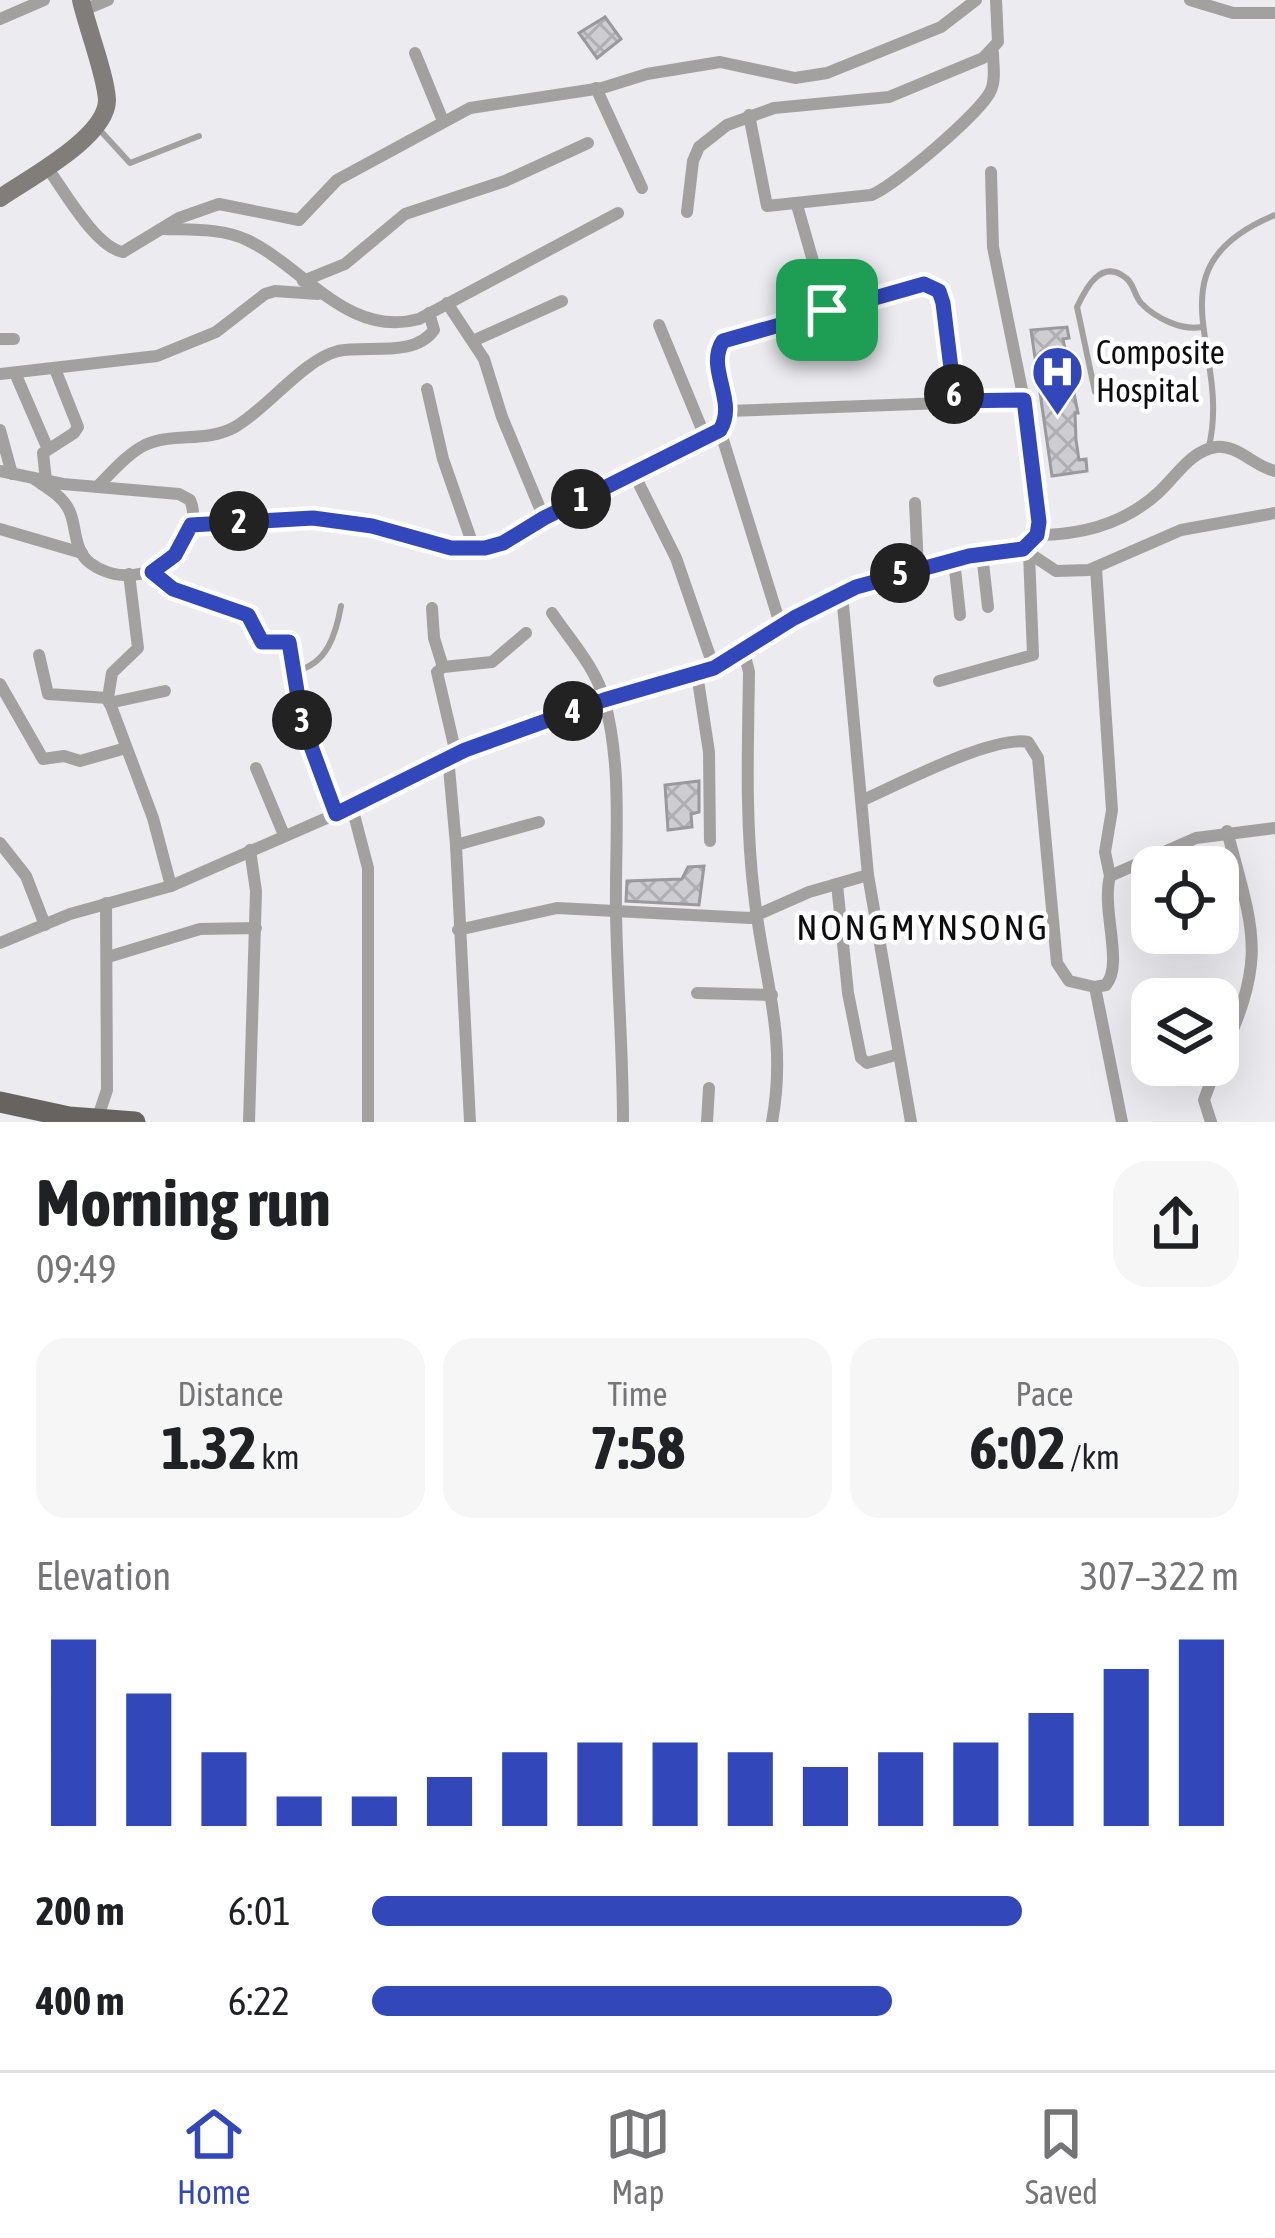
<!DOCTYPE html>
<html lang="en">
<head>
<meta charset="utf-8">
<style>
	:root { --surface:#fff; --page:#f6f6f6; --text:#202124; --muted:#757577; --line:#e0e0e0; --accent:#3247b9 }
	body { margin:0; font-family:"Asap Condensed",sans-serif; background:var(--page); color:var(--text); height:100vh; display:flex; flex-direction:column; font-size:45px; white-space:nowrap }
	* { box-sizing:border-box; margin:0 }
	p { font-size:39px; color:var(--muted) }
	.icon { flex:none; width:66px; height:66px; fill:none; stroke:currentColor; stroke-width:2; stroke-linecap:round; stroke-linejoin:round }
	.map { position:relative; height:1122px; overflow:hidden }
	.drawer { display:flex; flex-direction:column; background:var(--surface); flex:1 }
	.drawer>* { flex:none }
	.controls { position:absolute; left:1131px; top:846px; display:grid; gap:24px }
	.controls a { display:grid; place-items:center; width:108px; height:108px; border-radius:24px; background:var(--surface); box-shadow:0 12px 48px #0002; font-size:60px }
	.pin { position:absolute; display:grid; place-items:center; width:102px; height:102px; color:#fff; margin:-51px; border-radius:24px; box-shadow:0 6px 18px #0006 }
	.km { position:absolute; width:60px; height:60px; margin:-30px; border-radius:50%; background:#222; color:#fff; font-size:33px; line-height:60px; text-align:center }
	.round { display:grid; place-items:center; flex:none; width:126px; height:126px; border-radius:36px; background:var(--page) }
	.summary { display:flex; align-items:center; justify-content:space-between; height:204px; padding:0 36px }
	h1 { font-size:66px; font-weight:700; line-height:90px }
	.metrics { display:grid; grid-template-columns:repeat(3,1fr); gap:18px; height:204px; padding:12px 36px }
	.metrics div { display:grid; align-content:center; border-radius:30px; background:var(--page); text-align:center }
	.metrics b { font-size:60px; font-weight:700 }
	.metrics small { font-size:33px; font-weight:400 }
	.metrics p { font-size:33px }
	.chart { height:336px; padding:24px 36px }
	.chart p { display:flex; justify-content:space-between }
	.chart svg { width:100%; height:216px; margin-top:12px; stroke:var(--accent); stroke-width:6 }
	ul { padding:0 36px; list-style:none; font-size:39px }
	li { display:grid; grid-template-columns:192px 144px 1fr; align-items:center; height:90px }
	li i { height:30px; border-radius:15px; background:var(--accent) }
	.tabs { display:flex; justify-content:space-around; align-items:center; height:168px; border-top:3px solid var(--line); background:var(--surface); font-size:33px; color:var(--muted) }
	.tabs a { display:grid; justify-items:center; gap:6px }
	.tabs .active { color:var(--accent) }
	.map>svg:first-child { display:block }
	.building { fill:url(#building-cross-hatch); stroke:#99999e; stroke-width:3 }
	.lines { fill:none; stroke-linecap:round; stroke-linejoin:round }
	.lane { stroke:#a3a1a0; stroke-width:6 }
	.street { stroke:#a3a1a0; stroke-width:12 }
	.secondary { stroke:#807d7b; stroke-width:18 }
	.primary { stroke:#676361; stroke-width:21 }
	.route-casing { stroke:#fff; stroke-width:24 }
	.route { stroke:#3247b9; stroke-width:15 }
	.labels { text-anchor:middle; dominant-baseline:central; stroke-width:9; stroke-linejoin:round; paint-order:stroke }
	.poi-label { font-size:33px; fill:#0d0d0f; stroke:#fff; text-anchor:start }
	.neighbourhood-label { font-size:36px; letter-spacing:3px; fill:#0d0d0f; stroke:#fff }
</style>
</head>
<body>
<div class="map">
<svg width="1275" height="1122" viewBox="0 0 1275 1122">
	<defs>
		<pattern id="building-cross-hatch" width="8" height="8" patternUnits="userSpaceOnUse" patternTransform="scale(3)"><rect width="8" height="8" fill="#cdcdd2"/><path d="M0 0l8 8M0 8l8-8" fill="none" stroke="#afafb3"/></pattern>
	</defs>
	<rect width="100%" height="100%" fill="#ebebf0"/>
	<g class="building">
		<path d="M605,17L621,39L597,58L579,33Z"/>
		<path d="M1067,327L1069,338L1063,339L1078,413H1075L1076,440L1079,460L1086,459L1087,471L1052,476L1031,330Z"/>
		<path d="M699,781V812L691,814L692,827L668,830L665,785Z"/>
		<path d="M704,866L699,905L626,901L627,881L682,879L688,867Z"/>
	</g>
	<g class="lines">
		<g class="lane">
			<path d="M98,128L130,163L199,136"/>
			<path d="M1095,392L1077,307C1086,288 1101,258 1126,278C1134,284 1134,295 1141,303C1155,318 1182,331 1202,327"/>
			<path d="M1209,446C1232,350 1146,268 1275,215"/>
			<path d="M295,671C327,665 336,634 341,606"/>
		</g>
		<g class="street">
			<path d="M1190,0L1233,13H1275"/>
			<path d="M84,10L108,0"/>
			<path d="M0,19L44,0"/>
			<path d="M415,53L443,121"/>
			<path d="M596,88L642,188"/>
			<path d="M749,115L767,206L871,195C892,188 983,111 991,90C996,79 993,64 993,53"/>
			<path d="M46,166C64,190 95,247 123,252L179,218L219,204L299,220L337,180L470,108L602,88L647,74L720,62L795,78L827,73L941,27L976,0"/>
			<path d="M991,172L993,247L1024,400L1039,512L1037,535L1023,549"/>
			<path d="M797,205L827,310"/>
			<path d="M687,212L693,161L699,147L727,125L774,108L889,97L983,58L998,42L996,0"/>
			<path d="M164,229C191,230 222,228 247,240C303,266 348,339 419,319L618,213"/>
			<path d="M303,281L345,264L405,214L505,181L588,143"/>
			<path d="M447,303L484,359L502,417L544,518"/>
			<path d="M659,325L706,439"/>
			<path d="M0,339H14"/>
			<path d="M475,340L562,301"/>
			<path d="M15,373L47,447"/>
			<path d="M0,374L157,356L216,332L265,294L275,291L318,294"/>
			<path d="M427,389L443,459L474,548"/>
			<path d="M728,411L1024,400"/>
			<path d="M0,430L12,474"/>
			<path d="M720,430L781,627"/>
			<path d="M0,471L63,484L179,494L190,500C197,516 191,530 182,545C163,576 120,585 90,563C73,550 77,526 69,510C62,495 45,487 33,478"/>
			<path d="M633,472L676,558L714,668"/>
			<path d="M46,481L43,453L74,433L78,427L55,369"/>
			<path d="M97,487C111,473 127,454 145,445C173,432 206,443 235,427C268,408 303,360 338,351C367,345 414,358 434,330L429,313"/>
			<path d="M915,503L918,568"/>
			<path d="M191,525L313,518L372,527L451,548H485L503,543L544,518L720,430C738,401 705,369 723,341L924,284L939,291L943,303L955,401"/>
			<path d="M0,529L82,553"/>
			<path d="M1037,535C1082,535 1124,524 1158,493C1176,477 1190,451 1216,447C1237,444 1255,467 1275,471"/>
			<path d="M982,554L988,607"/>
			<path d="M954,560L960,615"/>
			<path d="M1096,568L1112,810L1105,852L1110,876"/>
			<path d="M152,573L173,589L248,615L262,642H289L302,722L336,814"/>
			<path d="M129,574L138,648L112,673L108,698L153,818L171,886"/>
			<path d="M842,594L868,875L911,1122"/>
			<path d="M432,608L434,638L443,667"/>
			<path d="M552,613C570,640 596,668 604,699C623,768 615,840 616,910C617,981 623,1051 623,1122"/>
			<path d="M744,652L749,672C748,746 745,820 754,894C763,977 788,1035 772,1122"/>
			<path d="M39,655L48,694L108,698"/>
			<path d="M697,674L709,752L710,841"/>
			<path d="M939,681L1033,655L1029,553"/>
			<path d="M0,684L43,759L64,756L80,761L126,748"/>
			<path d="M109,703L165,691"/>
			<path d="M456,754L437,672L443,667L492,662L526,633"/>
			<path d="M448,757L456,845L470,1122"/>
			<path d="M256,768L284,835"/>
			<path d="M863,800C899,784 993,735 1028,742L1038,758L1057,963L1069,981L1095,987L1106,985C1124,963 1101,911 1110,876L1196,838L1275,828"/>
			<path d="M352,807L368,868V1122"/>
			<path d="M0,843L26,876L45,925"/>
			<path d="M456,845L539,822"/>
			<path d="M837,884L848,993L861,1058L867,1063L899,1054"/>
			<path d="M458,930L557,908L750,918L809,892L868,875"/>
			<path d="M0,943L70,914L171,886L352,807L391,784L465,750L605,700L714,668L794,618L856,587L1007,548L1023,549L1056,571L1089,570L1181,530L1275,513"/>
			<path d="M108,957L200,929L256,928"/>
			<path d="M1095,987L1122,1122"/>
			<path d="M697,993L772,995"/>
			<path d="M1218,1064C1267,958 1256,939 1227,831"/>
			<path d="M97,1120L107,1090L106,903"/>
			<path d="M249,1122L256,891L250,850"/>
			<path d="M707,1122L709,1088"/>
			<path d="M1211,1122L1204,1100L1217,1065"/>
		</g>
		<path class="secondary" d="M0,198C29,178 107,137 107,100C106,76 87,27 81,0"/>
		<path class="primary" d="M0,1102L69,1117L135,1122"/>
	</g>
	<g class="lines">
		<defs>
			<path id="route" d="M924,284L939,291L943,303L955,401L1024,400L1039,522L1037,535L1023,549L969,556L856,587L794,618L714,668L604,700L465,750L336,814L302,722L289,642H262L248,615L173,589L152,572L175,555L191,525L313,518L372,526L451,548H485L503,543L544,518L720,430C738,401 705,368 723,341Z"/>
		</defs>
		<use href="#route" class="route-casing"/>
		<use href="#route" class="route"/>
	</g>
	<defs>
		<symbol id="hospital-pin" viewBox="-11 -11 22 30"><path d="M0 17L-7.5 6A9.5 9.5 0 1 1 7.5 6Z" fill="#3247b9" stroke="#fff"/><path d="M-5-5h3v3.5h4V-5h3V5h-3V1.5h-4V5h-3Z" fill="#fff"/></symbol>
	</defs>
	<g fill-rule="evenodd">
		<use href="#hospital-pin" x="1028" y="342" width="59" height="81"/>
	</g>
	<g class="labels">
		<g class="poi-label">
			<text x="1096" y="352">Composite<tspan x="1096" dy="38">Hospital</tspan></text>
		</g>
		<g class="neighbourhood-label">
			<text x="923" y="927">NONGMYNSONG</text>
		</g>
	</g>
</svg>
<div class="controls">
<a><svg class="icon" aria-label="locate" viewBox="0 0 24 24"><circle cx="12" cy="12" r="6"/><path d="M12 2v4M12 18v4M2 12h4M18 12h4"/></svg></a>
<a><svg class="icon" aria-label="layers" viewBox="0 0 24 24"><path d="M12 4l9 5-9 5-9-5zM3 14l9 5 9-5"/></svg></a>
</div>
<div class="pin" style="left:827px;top:310px;background:#1e9e55"><svg class="icon" aria-label="arrive" viewBox="0 0 24 24"><path d="M6 21V4h12l-3 4 3 4H6"/></svg></div>
<b class="km" style="left:581px;top:499px">1</b>
<b class="km" style="left:239px;top:521px">2</b>
<b class="km" style="left:302px;top:720px">3</b>
<b class="km" style="left:573px;top:711px">4</b>
<b class="km" style="left:900px;top:573px">5</b>
<b class="km" style="left:954px;top:394px">6</b>
</div>
<section class="drawer">
<div class="summary"><div><h1>Morning run</h1><p>09:49</p></div><a class="round"><svg class="icon" aria-label="share" viewBox="0 0 24 24"><path d="M12 15V3M7 8l5-5 5 5M5 13v7h14v-7"/></svg></a></div>
<div class="metrics">
<div><p>Distance</p><b>1.32<small> km</small></b></div>
<div><p>Time</p><b>7:58</b></div>
<div><p>Pace</p><b>6:02<small> /km</small></b></div>
</div>
<div class="chart"><p><span>Elevation</span>307–322 m</p>
<svg viewBox="0 0 160 44" preserveAspectRatio="none"><path d="M5 44V6M15 44V17M25 44V29M35 44V38M45 44V38M55 44V34M65 44V29M75 44V27M85 44V27M95 44V29M105 44V32M115 44V29M125 44V27M135 44V21M145 44V12M155 44V6"/></svg>
</div>
<ul>
<li><b>200 m</b>6:01<i style="width:75%"></i></li>
<li><b>400 m</b>6:22<i style="width:60%"></i></li>
</ul>
</section>
<nav class="tabs">
<a class="active"><svg class="icon" aria-label="home" viewBox="0 0 24 24"><path d="M3 11l9-7 9 7M6 9v11h12V9"/></svg>Home</a>
<a><svg class="icon" aria-label="map" viewBox="0 0 24 24"><path d="M3 6l6-2 6 2 6-2v14l-6 2-6-2-6 2zM9 4v14M15 6v14"/></svg>Map</a>
<a><svg class="icon" aria-label="saved" viewBox="0 0 24 24"><path d="M7 4h10v16l-5-4-5 4z"/></svg>Saved</a>
</nav>
</body>
</html>
